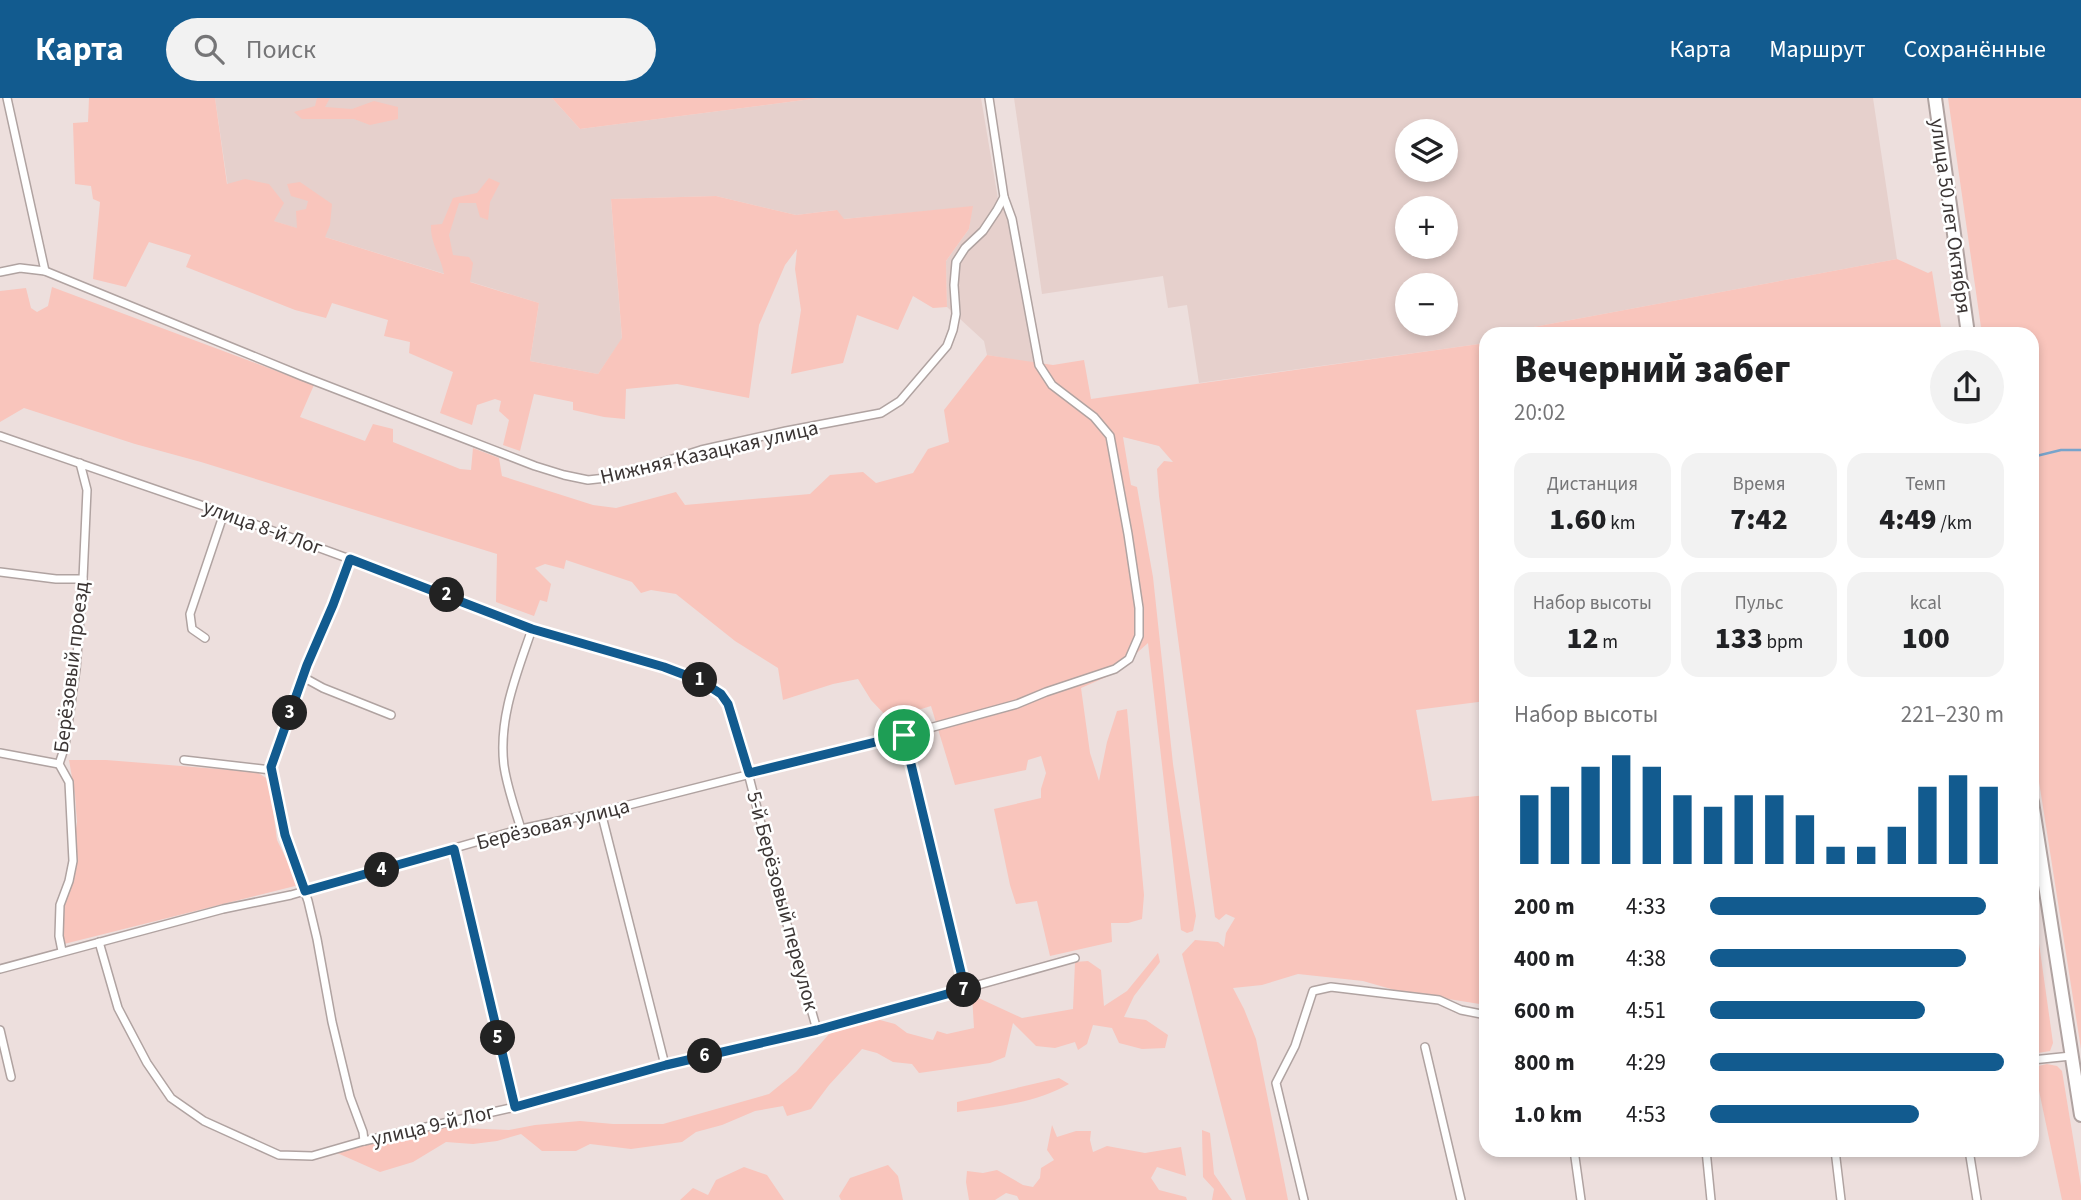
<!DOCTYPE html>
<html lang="ru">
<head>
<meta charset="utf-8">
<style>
	:root { --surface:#fff; --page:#f2f2f2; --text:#202124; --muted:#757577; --accent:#125b8f }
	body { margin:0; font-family:"Source Sans 3",sans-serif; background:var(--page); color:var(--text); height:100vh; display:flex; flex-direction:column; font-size:26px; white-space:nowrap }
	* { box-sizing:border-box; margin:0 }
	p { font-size:23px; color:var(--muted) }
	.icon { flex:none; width:38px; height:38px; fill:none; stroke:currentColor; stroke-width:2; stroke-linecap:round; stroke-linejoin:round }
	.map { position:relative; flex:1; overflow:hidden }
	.panel { position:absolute; left:1479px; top:229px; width:560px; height:830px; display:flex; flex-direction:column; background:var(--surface); border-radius:21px; box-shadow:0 4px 10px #0003 }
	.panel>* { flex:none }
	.buttons { position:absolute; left:1395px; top:21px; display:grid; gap:14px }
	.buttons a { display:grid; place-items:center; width:63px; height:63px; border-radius:50%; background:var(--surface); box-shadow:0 4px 10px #0003; font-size:35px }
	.pin { position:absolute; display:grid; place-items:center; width:60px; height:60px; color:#fff; margin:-30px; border:4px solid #fff; border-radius:50%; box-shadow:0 2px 7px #0007 }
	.km { position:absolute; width:35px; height:35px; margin:-18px; border-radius:50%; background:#222; color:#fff; font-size:19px; line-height:35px; text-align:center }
	.round { display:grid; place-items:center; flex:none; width:74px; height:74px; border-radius:37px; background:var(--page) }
	.overview { display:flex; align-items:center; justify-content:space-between; height:119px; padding:0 35px }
	h1 { font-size:38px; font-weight:800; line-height:52px }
	.stats { display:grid; grid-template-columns:repeat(3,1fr); gap:10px; height:119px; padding:7px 35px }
	.stats div { display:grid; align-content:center; border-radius:18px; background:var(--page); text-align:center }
	.stats b { font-size:30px; font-weight:800 }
	.stats small { font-size:19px; font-weight:400 }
	.stats p { font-size:19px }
	.chart { height:196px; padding:14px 35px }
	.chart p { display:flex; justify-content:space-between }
	.chart svg { width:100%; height:126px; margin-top:7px; stroke:var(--accent); stroke-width:6 }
	ul { padding:0 35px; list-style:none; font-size:23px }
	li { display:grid; grid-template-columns:112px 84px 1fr; align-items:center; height:52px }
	li i { height:18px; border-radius:9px; background:var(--accent) }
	header { display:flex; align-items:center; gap:42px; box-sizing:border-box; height:98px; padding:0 35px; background:var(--accent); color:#fff }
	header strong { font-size:33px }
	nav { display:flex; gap:38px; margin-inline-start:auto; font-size:24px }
	.search { width:490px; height:63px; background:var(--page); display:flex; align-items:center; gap:18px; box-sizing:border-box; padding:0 24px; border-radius:38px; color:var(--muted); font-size:26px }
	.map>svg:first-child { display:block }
	.built { fill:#e6d0cc; fill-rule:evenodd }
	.green { fill:#f9c5bc }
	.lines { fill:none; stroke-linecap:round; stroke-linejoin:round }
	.stream { stroke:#78a4cb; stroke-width:2.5 }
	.street-casing { stroke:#b0a3a1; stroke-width:10 }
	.primary-casing { stroke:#b0a3a1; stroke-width:16 }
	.street { stroke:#fff; stroke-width:7 }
	.primary { stroke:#fff; stroke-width:12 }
	.route-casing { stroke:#fff; stroke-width:14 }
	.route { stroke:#125b8f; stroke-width:9 }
	.labels { text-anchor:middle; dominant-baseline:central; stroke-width:5; stroke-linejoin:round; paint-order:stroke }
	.street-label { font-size:21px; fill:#3b3534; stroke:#fff }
</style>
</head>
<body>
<header>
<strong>Карта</strong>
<div class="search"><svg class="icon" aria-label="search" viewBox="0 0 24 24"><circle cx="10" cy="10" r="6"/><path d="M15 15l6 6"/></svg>Поиск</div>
<nav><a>Карта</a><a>Маршрут</a><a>Сохранённые</a></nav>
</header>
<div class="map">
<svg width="2081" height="1102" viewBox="0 0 2081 1102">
	<rect width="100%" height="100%" fill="#eddfdd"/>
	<g class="built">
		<path d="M215,0H552L580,31L819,0H981L998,101L1008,119L1034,265L987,257L984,243L947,209L946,163L969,131L972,109L843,121L836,112L796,117L716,98L611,101L622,241L598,276L530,263L539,205L231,110Z"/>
		<path d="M1014,0H1873L1897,161L1523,231V236H1486V245L1199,285L1187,207L1168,210L1163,178L1042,196ZM1407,33H1446V72H1407ZM1407,110H1446V149H1407ZM1407,187H1446V226H1407Z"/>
	</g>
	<g class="green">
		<path d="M89,0H215L227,86L245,81L269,86L284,105L274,123L297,130L296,113L306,111L308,103L291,98L287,86L300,84L332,106L330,127L325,139L444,176C441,159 430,144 431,127L442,126L453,100L477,95L489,80L500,85L490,104L488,122L480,119L476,105H459L449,137L453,157L469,159L473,165L470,184L539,205L530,263L598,276L622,240L611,101L716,98L796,117L837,112L844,121L973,108L969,131L946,163L947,209L933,210L913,198L898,232L857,217L843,265L791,276L801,212L795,171L797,151L785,167L759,227L749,300L677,286L626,291L625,321L604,319L573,312V304L534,296L520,353L503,347L509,322L499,313L501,303L495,301L477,307L472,327L440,315L453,274L409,255L410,244L384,238L388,222L332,205L326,220L295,212L186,169L191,157L149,144L126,189L93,181L100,104L93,101L91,88L75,86L73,25L88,24Z"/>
		<path d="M317,0H330L325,9L352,11L374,3L398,9V21L370,27L354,21H302L294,14L315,8Z"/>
		<path d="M552,0H819L580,31Z"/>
		<path d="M1948,0H2081V951L2037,671L2032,623V236H1982Z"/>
		<path d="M1897,161L1928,175L1932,173L1942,236H1523V231Z"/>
		<path d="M52,189L314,287L300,319L365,343L373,326L393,331V344L460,371L471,372L473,350L499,360L502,378L593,407L616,410L676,394L685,407L810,396L830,377L863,374L876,385L913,375L928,351L949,344L944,312L987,257L1053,267L1084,262L1091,301L1486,245V603L1416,612L1432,703L1486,697V907L1398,893L1363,883L1298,876L1262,887L1233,890L1244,911L1256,941L1288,1102H1246L1182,856L1195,842L1218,844L1224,849L1226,835L1235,820L1226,816L1219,822L1215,819L1159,398L1157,371L1164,363L1173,364L1159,348L1123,339L1131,387L1137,389L1153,479L1173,666L1196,818L1193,833L1187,835L1181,832L1148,545L1113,576L1081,590L1090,655L1099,683L1107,644L1117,613L1127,611L1144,797L1142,821L1128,825H1111L1112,844L1050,858L1037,803L1016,806L1010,787L994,711L1041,700V691L1046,675L1041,658L1028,662L1026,672L955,687L931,608L889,621L871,602L858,581L833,586L783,602L778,570L735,543L676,496L651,492L641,495L632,484L566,462L564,471L545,466L535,470L551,486L547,504L540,502L534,518L496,504L497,456L201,364L135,346L24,310L0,324V193L26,190L31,210L37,214L48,208Z"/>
		<path d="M69,662H106L257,674L269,682L277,742L299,787L64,846L60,838L77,724L75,697Z"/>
		<path d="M2032,816L2035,817L2053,945L2050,953L2032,956Z"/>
		<path d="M1158,855L1160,864L1134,898L1124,919L1146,922L1168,937L1165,950L1142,951L1119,945L1112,930L1093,927L1087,946L1078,952L1075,944L1055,950L1036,948L1013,925L1005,959L990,965L919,975L912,966L893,964L877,955L862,951L829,987L811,1011L787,1018L783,1008L755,1013L722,1027L696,1034L682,1044L631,1051L590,1046L576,1053H542L521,1036L497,1043L473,1046L446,1044L413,1064L380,1074L335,1054L388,1040L438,1029L509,1032L535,1027L580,1023L613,1026H663L769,996L796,974L829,936L865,918L895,926L907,935L933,942L937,933L947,936L974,930L972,897L1022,920L1073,911L1075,864L1088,863L1101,872L1104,908L1127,893Z"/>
		<path d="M2047,966L2057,968L2062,973L2081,1088V1102H2062L2034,969Z"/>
		<path d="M1059,980L1069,986C1036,1005 995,1009 957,1014V1004Z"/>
		<path d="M1052,1027L1057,1039L1076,1033H1091L1090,1042L1093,1054L1107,1048L1145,1055L1181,1049L1186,1078L1157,1069L1151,1080L1159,1092L1186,1099L1187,1102H1019L1017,1098L1006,1095L995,1102H969L966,1084L967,1073L983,1075L997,1072L1023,1087L1033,1089L1040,1080L1041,1070L1054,1062L1047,1052Z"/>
		<path d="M1202,1032L1210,1035L1214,1076L1232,1102H1212L1214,1091L1203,1079Z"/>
		<path d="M888,1067L898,1078L903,1102H841L839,1098L850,1080Z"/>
		<path d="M744,1069L767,1077L784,1102H680L693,1090L708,1097L716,1082Z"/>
	</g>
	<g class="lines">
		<path class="stream" d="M2032,359L2061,352H2081"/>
		<defs>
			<g id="street">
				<path d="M7,0L45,173"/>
				<path d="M0,174L20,170L45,173L302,278L535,368L564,377L588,382L615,379L701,352L786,333L881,315L900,303L947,248L953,232L956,216L954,187L956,164L965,150L983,133L997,112L1004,99L989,0"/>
				<path d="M0,338L224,415L440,494L532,531L665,569L701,583L721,596L728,606L736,628L785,819L817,932"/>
				<path d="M350,461L333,507L307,567L275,656L271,672L285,737L308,803L317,841L332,924L350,999L363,1034L364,1043"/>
				<path d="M0,474L56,481H83"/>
				<path d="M205,540L192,531L190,516L224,415"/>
				<path d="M303,579L323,590L391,617"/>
				<path d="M904,637L965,892"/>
				<path d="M0,655L59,666"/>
				<path d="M184,662L271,672"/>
				<path d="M601,714L665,967"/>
				<path d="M521,731C515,711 507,689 504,668C498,620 517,575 532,531"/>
				<path d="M454,751L515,1009"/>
				<path d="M99,844L118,910L147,965L171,1000L204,1023L279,1057L312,1058L364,1043L515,1009L665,967L817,932L1075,860"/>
				<path d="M62,853L59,838L60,807L69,783L73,763L69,684L59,666L65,648L76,571L83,481L87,392L80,365"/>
				<path d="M0,871L223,811L291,797L521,731L601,714L904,637L1017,606L1046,594L1115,571L1129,561L1139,538V510L1128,436L1110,338L1094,319L1052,287L1039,267L1012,121L1004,99"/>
				<path d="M0,932L11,979"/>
				<path d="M1425,949L1461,1102"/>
				<path d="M2032,962L2071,958"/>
				<path d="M1574,1052L1581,1102"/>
				<path d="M1706,1052L1711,1102"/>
				<path d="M1835,1052L1841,1102"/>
				<path d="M1969,1052L1977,1102"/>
				<path d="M1304,1102L1276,985L1295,948L1313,893L1331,889L1439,902L1461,912L1486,917"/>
			</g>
			<g id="primary">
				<path d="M1935,0L1968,236"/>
				<path d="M2032,704L2081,1017"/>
			</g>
		</defs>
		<use href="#street" class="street-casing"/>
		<use href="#primary" class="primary-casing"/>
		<use href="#street" class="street"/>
		<use href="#primary" class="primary"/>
	</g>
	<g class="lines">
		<defs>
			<path id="route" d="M350,461L532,531L664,569L701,583L721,596L728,606L749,675L904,637L965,891L817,932L666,967L515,1009L454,751L305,793L285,737L271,669L307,567L333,507Z"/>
		</defs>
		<use href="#route" class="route-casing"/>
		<use href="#route" class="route"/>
	</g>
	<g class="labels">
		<g class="street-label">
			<text transform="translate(1951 118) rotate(82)">улица 50 лет Октября</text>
			<text transform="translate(709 354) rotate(-13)">Нижняя Казацкая улица</text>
			<text transform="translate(263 429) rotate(20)">улица 8-й Лог</text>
			<text transform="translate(71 569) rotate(-83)">Берёзовый проезд</text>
			<text transform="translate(553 726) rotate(-14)">Берёзовая улица</text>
			<text transform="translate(783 803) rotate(75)">5-й Берёзовый переулок</text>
			<text transform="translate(433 1027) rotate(-13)">улица 9-й Лог</text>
		</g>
	</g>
</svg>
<div class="buttons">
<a><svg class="icon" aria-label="layers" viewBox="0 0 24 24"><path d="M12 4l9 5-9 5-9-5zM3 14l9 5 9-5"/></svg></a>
<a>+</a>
<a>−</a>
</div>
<div class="pin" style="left:904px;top:637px;background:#1e9e55"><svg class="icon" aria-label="arrive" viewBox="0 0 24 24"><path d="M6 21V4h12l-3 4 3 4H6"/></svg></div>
<b class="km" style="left:700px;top:582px">1</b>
<b class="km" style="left:447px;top:497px">2</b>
<b class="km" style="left:290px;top:615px">3</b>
<b class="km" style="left:382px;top:772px">4</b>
<b class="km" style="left:498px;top:940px">5</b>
<b class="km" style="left:705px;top:958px">6</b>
<b class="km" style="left:964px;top:892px">7</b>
<section class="panel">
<div class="overview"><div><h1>Вечерний забег</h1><p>20:02</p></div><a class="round"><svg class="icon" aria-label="share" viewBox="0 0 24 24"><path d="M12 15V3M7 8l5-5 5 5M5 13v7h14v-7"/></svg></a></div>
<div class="stats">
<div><p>Дистанция</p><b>1.60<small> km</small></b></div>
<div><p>Время</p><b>7:42</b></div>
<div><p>Темп</p><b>4:49<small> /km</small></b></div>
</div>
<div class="stats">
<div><p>Набор высоты</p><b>12<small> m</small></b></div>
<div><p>Пульс</p><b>133<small> bpm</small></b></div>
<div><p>kcal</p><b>100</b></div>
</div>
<div class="chart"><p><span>Набор высоты</span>221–230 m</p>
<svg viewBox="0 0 160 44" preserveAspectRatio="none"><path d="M5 44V20M15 44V17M25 44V10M35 44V6M45 44V10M55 44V20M65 44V24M75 44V20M85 44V20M95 44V27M105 44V38M115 44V38M125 44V31M135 44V17M145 44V13M155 44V17"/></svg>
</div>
<ul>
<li><b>200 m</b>4:33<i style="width:94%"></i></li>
<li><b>400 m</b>4:38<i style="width:87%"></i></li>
<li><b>600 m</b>4:51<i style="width:73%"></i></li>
<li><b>800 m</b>4:29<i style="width:100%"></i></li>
<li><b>1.0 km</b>4:53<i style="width:71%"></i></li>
</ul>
</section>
</div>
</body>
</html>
